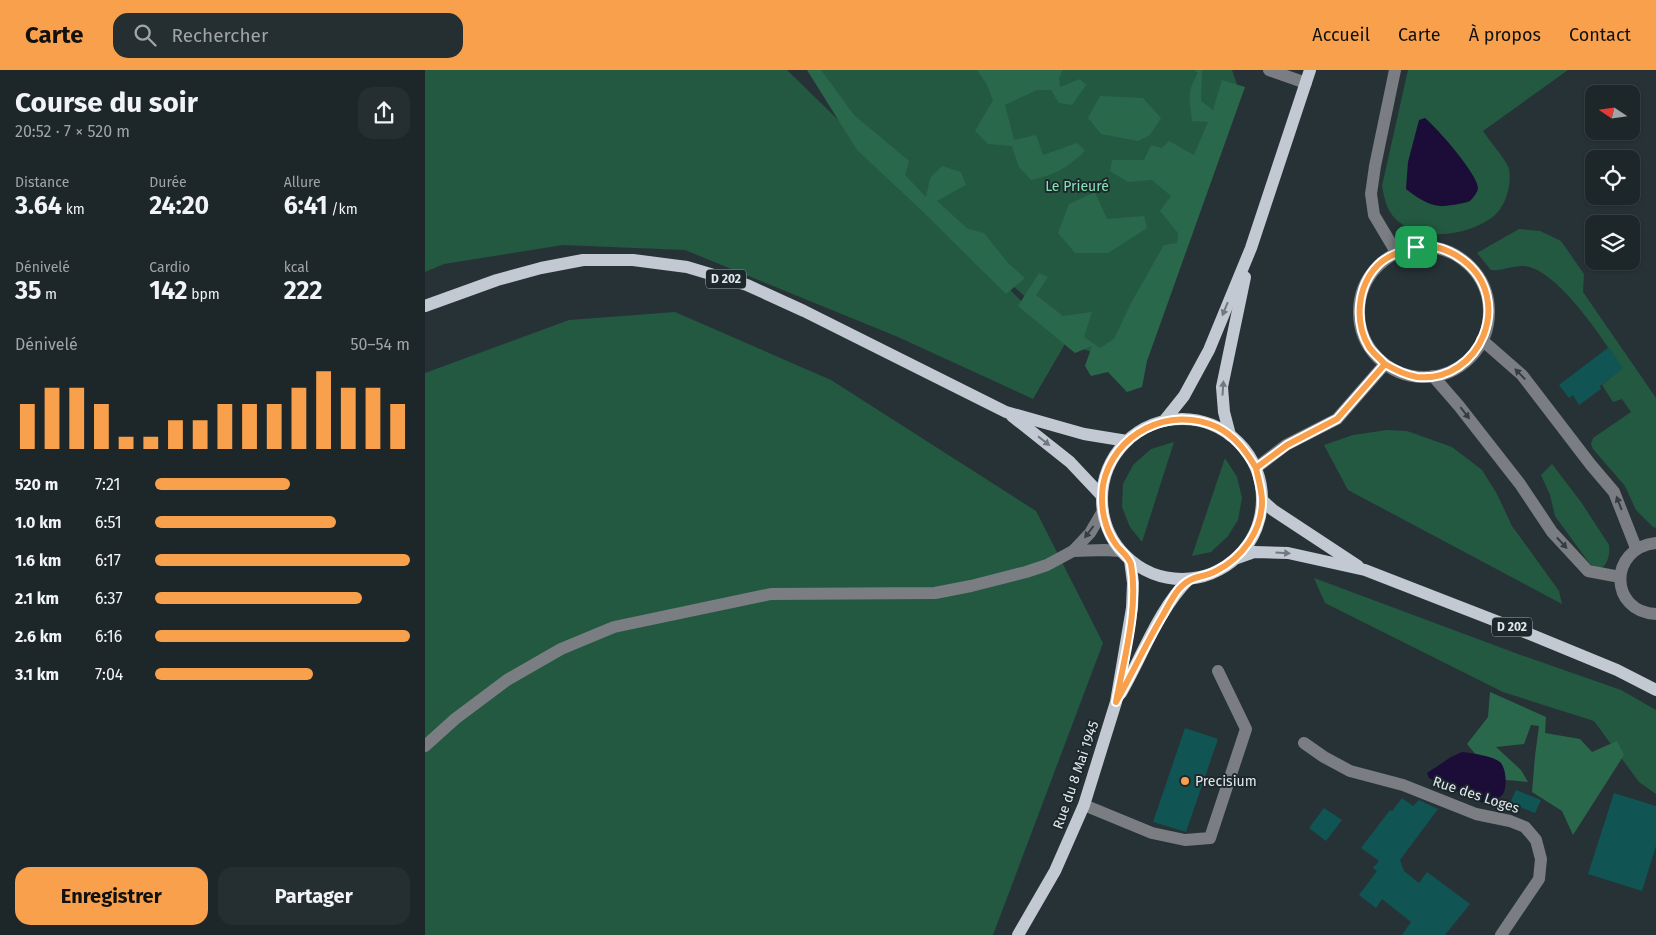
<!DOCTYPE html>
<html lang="fr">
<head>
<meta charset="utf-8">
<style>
	:root { --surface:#1d2629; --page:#252e31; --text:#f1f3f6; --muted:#a0a5a8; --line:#3b4346; --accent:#f8a04b }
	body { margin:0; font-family:"Fira Sans",sans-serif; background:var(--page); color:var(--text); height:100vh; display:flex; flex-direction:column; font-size:19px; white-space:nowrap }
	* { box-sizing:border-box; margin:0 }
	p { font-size:16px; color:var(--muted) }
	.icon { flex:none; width:28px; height:28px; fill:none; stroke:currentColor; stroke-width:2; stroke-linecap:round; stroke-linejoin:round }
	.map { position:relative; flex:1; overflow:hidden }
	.drawer { display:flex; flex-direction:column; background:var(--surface); width:425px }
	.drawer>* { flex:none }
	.needle { width:32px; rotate:283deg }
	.tools { position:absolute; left:1160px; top:15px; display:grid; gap:10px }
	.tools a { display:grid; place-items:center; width:55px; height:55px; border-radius:10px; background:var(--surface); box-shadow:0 1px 4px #0004,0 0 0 1px var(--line); font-size:25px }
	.pin { position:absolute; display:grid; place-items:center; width:42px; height:42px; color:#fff; margin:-21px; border-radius:10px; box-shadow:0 2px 8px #0006 }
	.round { display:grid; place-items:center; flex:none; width:52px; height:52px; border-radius:15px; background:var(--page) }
	.head { display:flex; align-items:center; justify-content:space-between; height:85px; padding:0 15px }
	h1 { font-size:28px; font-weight:700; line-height:38px }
	.figures { display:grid; grid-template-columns:repeat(3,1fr); gap:8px; height:85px; padding:5px 15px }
	.figures div { display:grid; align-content:center }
	.figures b { font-size:25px; font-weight:700 }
	.figures small { font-size:14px; font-weight:400 }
	.figures p { font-size:14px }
	.chart { height:140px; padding:10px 15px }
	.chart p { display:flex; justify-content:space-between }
	.chart svg { width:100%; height:90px; margin-top:5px; stroke:var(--accent); stroke-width:6 }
	.cta { display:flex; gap:10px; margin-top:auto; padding:10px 15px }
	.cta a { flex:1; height:58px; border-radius:15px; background:var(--accent); color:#111; font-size:20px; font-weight:700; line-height:58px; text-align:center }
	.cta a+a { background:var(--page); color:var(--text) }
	ul { padding:0 15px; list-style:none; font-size:16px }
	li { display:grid; grid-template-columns:80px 60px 1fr; align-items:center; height:38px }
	li i { height:12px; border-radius:6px; background:var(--accent) }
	header { display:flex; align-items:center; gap:30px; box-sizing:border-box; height:70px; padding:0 25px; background:var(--accent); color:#111 }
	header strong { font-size:24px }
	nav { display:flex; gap:28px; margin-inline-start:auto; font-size:18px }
	.search { width:350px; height:45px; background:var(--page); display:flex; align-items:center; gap:12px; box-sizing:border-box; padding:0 18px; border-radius:15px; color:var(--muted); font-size:19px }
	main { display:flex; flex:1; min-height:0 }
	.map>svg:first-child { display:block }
	.green { fill:#235940 }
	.forest { fill:#2a684c }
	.water { fill:#1b0d38 }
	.building { fill:#105453 }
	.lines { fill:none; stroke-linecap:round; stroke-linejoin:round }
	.minor { stroke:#7a7d81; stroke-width:12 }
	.major { stroke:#c3c9d3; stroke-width:12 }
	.oneway { fill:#707880 }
	.oneway2 { fill:#343d42 }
	.route-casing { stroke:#fff; stroke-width:10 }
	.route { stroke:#f8a04b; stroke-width:6 }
	.poi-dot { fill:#f8a04b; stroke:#1d282d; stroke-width:2 }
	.labels { text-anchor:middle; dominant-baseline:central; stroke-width:4; stroke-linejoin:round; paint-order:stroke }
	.shield { fill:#1d282d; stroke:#a6aeb3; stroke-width:1 }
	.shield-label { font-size:12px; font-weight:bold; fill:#e1e8ec }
	.park-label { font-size:14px; fill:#87e2b5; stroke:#1d282d }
	.street-label { font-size:14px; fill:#e1e8ec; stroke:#1d282d }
	.poi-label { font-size:14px; fill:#e1e8ec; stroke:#1d282d; text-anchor:start }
</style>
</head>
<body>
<header>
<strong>Carte</strong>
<div class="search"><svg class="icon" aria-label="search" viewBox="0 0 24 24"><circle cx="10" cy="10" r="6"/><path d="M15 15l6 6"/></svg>Rechercher</div>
<nav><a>Accueil</a><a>Carte</a><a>À propos</a><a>Contact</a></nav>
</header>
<main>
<section class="drawer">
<div class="head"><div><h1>Course du soir</h1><p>20:52 · 7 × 520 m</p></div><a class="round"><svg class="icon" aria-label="share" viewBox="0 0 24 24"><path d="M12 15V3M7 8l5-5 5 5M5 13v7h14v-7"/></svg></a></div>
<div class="figures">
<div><p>Distance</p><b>3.64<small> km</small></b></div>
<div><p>Durée</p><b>24:20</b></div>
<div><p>Allure</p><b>6:41<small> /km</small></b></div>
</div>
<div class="figures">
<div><p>Dénivelé</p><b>35<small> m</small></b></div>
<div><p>Cardio</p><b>142<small> bpm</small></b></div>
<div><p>kcal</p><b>222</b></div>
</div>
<div class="chart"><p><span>Dénivelé</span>50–54 m</p>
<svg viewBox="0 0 160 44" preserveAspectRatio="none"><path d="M5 44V22M15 44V14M25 44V14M35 44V22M45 44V38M55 44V38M65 44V30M75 44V30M85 44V22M95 44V22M105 44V22M115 44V14M125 44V6M135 44V14M145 44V14M155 44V22"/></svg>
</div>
<ul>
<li><b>520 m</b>7:21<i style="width:53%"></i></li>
<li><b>1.0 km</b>6:51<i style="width:71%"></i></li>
<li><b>1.6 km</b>6:17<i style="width:100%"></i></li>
<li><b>2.1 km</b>6:37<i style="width:81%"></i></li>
<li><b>2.6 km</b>6:16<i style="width:100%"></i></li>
<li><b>3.1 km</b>7:04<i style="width:62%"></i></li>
</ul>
<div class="cta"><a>Enregistrer</a><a>Partager</a></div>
</section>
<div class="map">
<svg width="1231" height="865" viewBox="0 0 1231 865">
	<rect width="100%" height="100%" fill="#273237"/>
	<g class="green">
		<path d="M0,0H362L442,78L387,0H807L813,17L709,297L658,279L502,138L640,274L608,329L473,267L260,180L138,175L19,194L0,202Z"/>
		<path d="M983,0H1143L1058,61C1063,69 1082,91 1084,99C1087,114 1081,135 1070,145C1044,167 990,174 967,145C961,137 959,126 957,116Z"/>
		<path d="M1094,159L1115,161L1136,171L1159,204L1158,222L1231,328V458L1228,457L1211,440L1200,416L1168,379L1166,374L1168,368L1206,342L1197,329L1188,332L1177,315L1197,298C1179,271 1131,196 1097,196C1086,196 1078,201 1066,200L1052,183Z"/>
		<path d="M250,242L406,310L611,441L678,573L568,865H0V303L144,250Z"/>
		<path d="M962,360L982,361L1027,377L1057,400L1072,424L1087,456L1134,521L1137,534L923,420L899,375L928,365Z"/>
		<path d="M749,372L717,472L705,457L697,437L698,414L708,395L726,379Z"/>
		<path d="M800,388L812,407L817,428L813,450L803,466L786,482L767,486Z"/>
		<path d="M1127,394L1156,432L1184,475C1185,484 1183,495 1175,499L1165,494L1130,446L1125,425L1116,405Z"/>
		<path d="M889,508L1093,584L1196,620L1231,640V724L1214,712L1169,651L1078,622L900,533Z"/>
	</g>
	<g class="forest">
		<path d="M382,0H396L429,45L484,91L480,105L501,127L505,108L517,96L536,102L541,115L512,131L543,159L559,163L583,193L600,208L581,224L493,137L432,80Z"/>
		<path d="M552,0H638L634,8L635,17L655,9L661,15L647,35L634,33L626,20H612L580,35L589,70L611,65L618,85L652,73L660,81C641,99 631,104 606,110L594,97L587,76L563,74L550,61L568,30L561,13Z"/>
		<path d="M769,0H777L776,31L788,40L797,10L820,17L722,291L717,317L702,322L683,302L666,306L660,296L667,276L650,283L593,236L614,203L623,207L611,225L638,246L667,242L659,267L675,278L689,269L706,233L739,175L752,173L753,163L735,141L746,126L727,110L703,112L685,101L687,90H719L726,75L737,78L744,71L769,85L783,52L767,51C765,29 761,23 773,3Z"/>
		<path d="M675,26L718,28L736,48L725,65L713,71L676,64L663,48Z"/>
		<path d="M670,122L682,149L719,146L722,158L683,183H650L633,163L644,134Z"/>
		<path d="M1065,622L1121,647L1120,663L1155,669L1167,682L1192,671L1199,685L1148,765L1137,741L1107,722L1110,686L1114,656L1106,655L1099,674L1071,677L1096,700L1103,712L1071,709L1042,674L1063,647Z"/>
	</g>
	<g class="water">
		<path d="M1000,48C1012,58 1052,103 1053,118C1053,122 1048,128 1045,131C1041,133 1019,137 1015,136C1002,135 990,126 981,119L983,92L994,50Z"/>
		<path d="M1037,682C1046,683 1068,686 1075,692C1081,698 1082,714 1079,722C1076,730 1063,733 1055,732L1004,708L1002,703L1026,687Z"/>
	</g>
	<g class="building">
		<path d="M1184,277L1198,298L1175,316L1176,319L1154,335L1148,325L1144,328L1134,315Z"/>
		<path d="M760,658L793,669L761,762L728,752Z"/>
		<path d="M1091,720L1116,730L1110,743L1085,733Z"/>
		<path d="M1189,723L1231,736V776L1217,821L1163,804Z"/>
		<path d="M977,728L988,736L994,730L1013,739L975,790L979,801L994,813L1002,802L1045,834L1020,865H977L986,852L957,829L951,838L934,825L952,801L948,798L954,791L936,778L965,740L967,741Z"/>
		<path d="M899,738L917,750L901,771L884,758Z"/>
	</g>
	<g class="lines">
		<g class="minor">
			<path d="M844,0L881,13"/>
			<path d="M970,0L950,96L946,124L949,145L971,182"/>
			<circle cx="999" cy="242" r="65"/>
			<path d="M1057,270L1097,305L1166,395L1189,422L1211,478"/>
			<path d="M1008,306L1034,336L1095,414L1127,462L1163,501L1195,507"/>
			<path d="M831,398L861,375L912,349L960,294"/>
			<path d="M1231,473C1183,478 1184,542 1231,544"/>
			<path d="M648,481L679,480L696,481"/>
			<path d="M879,673L899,687L925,701L978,715L1051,744L1085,751L1100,757L1111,770L1116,789L1114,809L1076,865"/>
			<path d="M0,676L30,649L82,610L136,579L189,557L346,524L510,523L546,516L601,502L622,495L648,481L665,463L678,441"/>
			<path d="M659,735L727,763L760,770L785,768L821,659L793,601"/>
		</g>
		<g class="major">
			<path d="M0,236L72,210L116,198L158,190H208L262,197L322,215L379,241L581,342L659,364L702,371"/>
			<path d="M587,346L645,392L677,426"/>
			<circle cx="757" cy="429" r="80"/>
			<path d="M739,351L759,326L784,280L826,178L885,0"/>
			<path d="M805,365L799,342L797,317L820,207"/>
			<path d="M837,430L848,440L933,496"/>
			<path d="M812,488L829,482L863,483L940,500L1107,565L1192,600L1231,620"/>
			<path d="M696,623C718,585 733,540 764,509"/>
			<path d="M593,865L630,801L659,735L691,632L707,538L708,513L705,490"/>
		</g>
	</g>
	<defs><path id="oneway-solid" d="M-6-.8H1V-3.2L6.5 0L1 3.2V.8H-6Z" transform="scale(1.25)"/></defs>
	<g class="oneway">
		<use href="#oneway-solid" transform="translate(800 239) rotate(112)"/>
		<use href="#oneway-solid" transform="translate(798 318) rotate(-86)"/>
		<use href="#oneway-solid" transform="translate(619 371) rotate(38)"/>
		<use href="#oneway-solid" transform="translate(858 483) rotate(4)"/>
	</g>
	<g class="oneway2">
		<use href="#oneway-solid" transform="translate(1095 304) rotate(-134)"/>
		<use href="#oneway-solid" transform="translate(1040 343) rotate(52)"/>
		<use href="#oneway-solid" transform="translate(1194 433) rotate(-111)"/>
		<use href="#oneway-solid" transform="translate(664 462) rotate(127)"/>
		<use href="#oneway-solid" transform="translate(1137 473) rotate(47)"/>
	</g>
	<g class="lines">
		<defs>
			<path id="route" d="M991,177C977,181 963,185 953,195C932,216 929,252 944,277C948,283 955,289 960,294L912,349L862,375L831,398C833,408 837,420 837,431C837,461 817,488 791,501C776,509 767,504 754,519C748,526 743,536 738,545C721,573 708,603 691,632C699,589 714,537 706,494C704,487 696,481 692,476C679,459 675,436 678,415C688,363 745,335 792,357C810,366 821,381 831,398L862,375L912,349L960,294C970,300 980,305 992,307C1056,313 1090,229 1038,190C1030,184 1020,179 1010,177C1004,176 997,177 991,177"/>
		</defs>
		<use href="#route" class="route-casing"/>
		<use href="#route" class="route"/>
	</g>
	<circle class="poi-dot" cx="760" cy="711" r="5"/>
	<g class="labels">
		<g class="shield">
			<rect x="281" y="199.5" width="40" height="19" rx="4"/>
			<rect x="1067" y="547.5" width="40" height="19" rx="4"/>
		</g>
		<g class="shield-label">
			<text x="301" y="209">D 202</text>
			<text x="1087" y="557">D 202</text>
		</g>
		<g class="park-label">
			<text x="652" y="116">Le Prieuré</text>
		</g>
		<g class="street-label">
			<text transform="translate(651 705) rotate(-71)">Rue du 8 Mai 1945</text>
			<text transform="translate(1051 725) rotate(18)">Rue des Loges</text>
		</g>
		<g class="poi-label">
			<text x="770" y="711">Precisium</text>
		</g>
	</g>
</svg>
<div class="tools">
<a><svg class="needle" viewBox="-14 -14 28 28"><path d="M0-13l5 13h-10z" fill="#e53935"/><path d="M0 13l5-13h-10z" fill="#a0a5a8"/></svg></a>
<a><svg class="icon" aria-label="locate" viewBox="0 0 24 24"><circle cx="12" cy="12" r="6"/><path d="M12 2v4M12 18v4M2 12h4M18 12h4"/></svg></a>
<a><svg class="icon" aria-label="layers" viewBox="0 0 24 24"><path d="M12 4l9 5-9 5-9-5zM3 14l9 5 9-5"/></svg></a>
</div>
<div class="pin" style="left:991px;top:177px;background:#1e9e55"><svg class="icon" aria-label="arrive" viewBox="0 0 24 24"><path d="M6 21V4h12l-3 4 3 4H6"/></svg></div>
</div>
</main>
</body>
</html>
